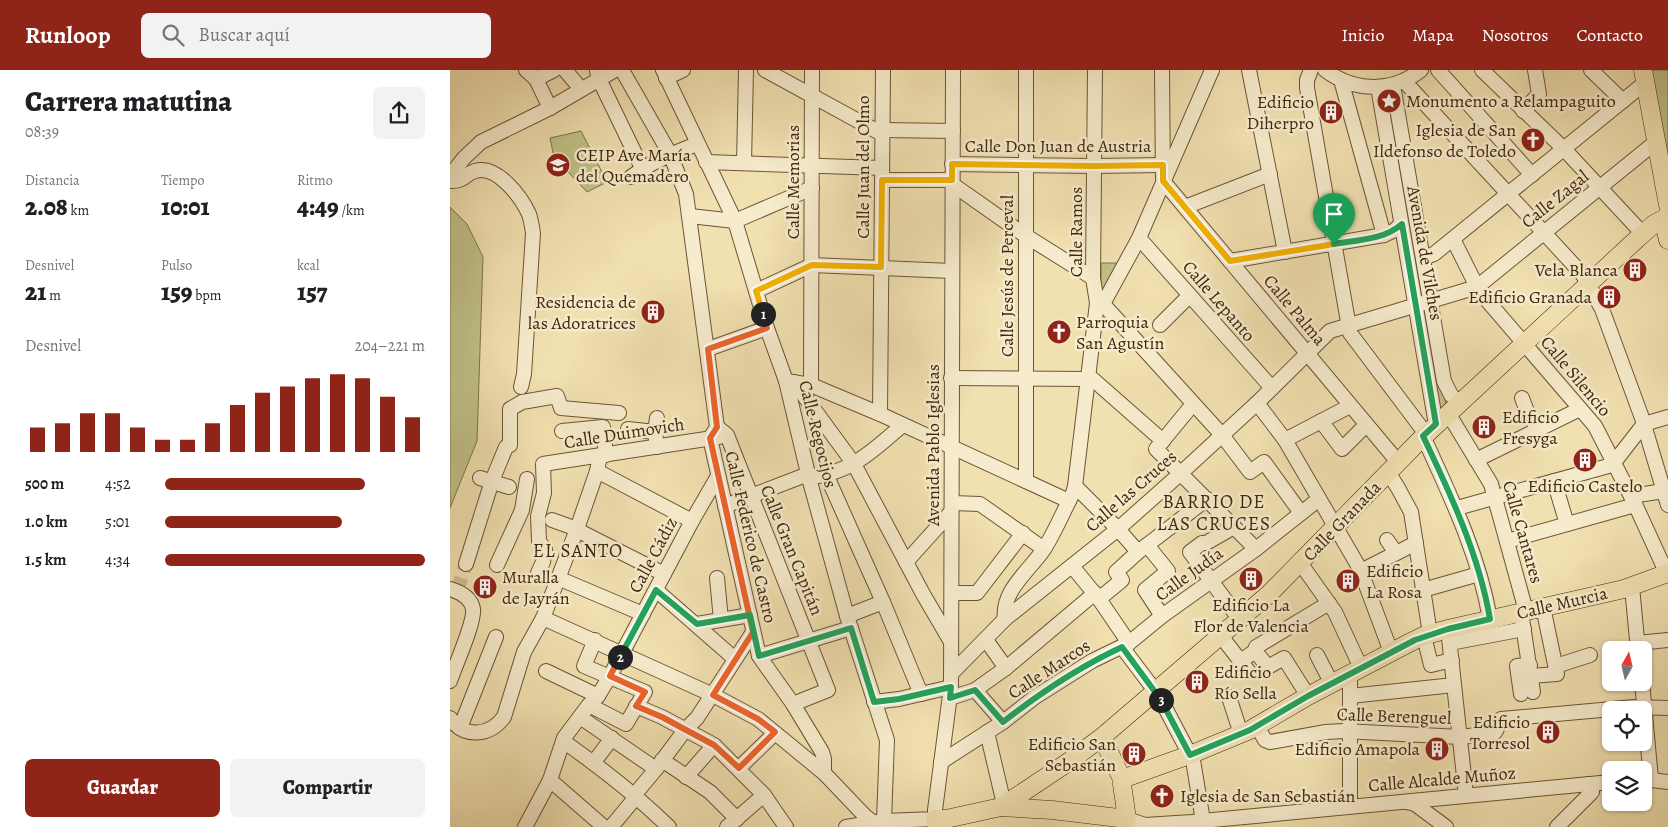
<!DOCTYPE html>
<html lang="es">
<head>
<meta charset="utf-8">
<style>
	:root { --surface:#fff; --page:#f2f2f2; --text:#202124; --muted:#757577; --accent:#8f2418 }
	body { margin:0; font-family:Alegreya,serif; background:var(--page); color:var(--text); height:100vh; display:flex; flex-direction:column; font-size:19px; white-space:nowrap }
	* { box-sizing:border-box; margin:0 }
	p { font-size:16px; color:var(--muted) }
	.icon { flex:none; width:28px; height:28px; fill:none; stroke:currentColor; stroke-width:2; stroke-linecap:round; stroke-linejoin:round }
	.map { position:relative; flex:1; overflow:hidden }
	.panel { display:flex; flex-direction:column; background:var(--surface); width:450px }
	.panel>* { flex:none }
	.needle { width:32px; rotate:8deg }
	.tools { position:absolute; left:1152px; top:571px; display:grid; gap:10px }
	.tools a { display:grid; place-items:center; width:50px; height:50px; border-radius:8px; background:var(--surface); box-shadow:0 1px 4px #0004; font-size:25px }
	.pin { position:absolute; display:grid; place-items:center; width:42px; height:42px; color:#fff; margin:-51px -21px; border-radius:50% 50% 50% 0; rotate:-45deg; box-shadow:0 0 5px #0007 }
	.pin .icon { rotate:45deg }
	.km { position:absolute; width:25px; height:25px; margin:-12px; border-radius:50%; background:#222; color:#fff; font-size:14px; line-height:25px; text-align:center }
	.round { display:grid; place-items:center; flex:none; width:52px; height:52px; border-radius:8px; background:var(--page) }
	.overview { display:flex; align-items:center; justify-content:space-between; height:85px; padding:0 25px }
	h1 { font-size:28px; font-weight:800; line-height:38px }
	.metrics { display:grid; grid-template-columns:repeat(3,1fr); gap:8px; height:85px; padding:5px 25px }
	.metrics div { display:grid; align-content:center }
	.metrics b { font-size:25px; font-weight:800 }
	.metrics small { font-size:14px; font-weight:400 }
	.metrics p { font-size:14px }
	.chart { height:140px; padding:10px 25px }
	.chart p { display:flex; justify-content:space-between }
	.chart svg { width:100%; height:90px; margin-top:5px; stroke:var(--accent); stroke-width:6 }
	.primary-button { display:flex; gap:10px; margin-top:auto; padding:10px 25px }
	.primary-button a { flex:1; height:58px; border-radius:8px; background:var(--accent); color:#fff; font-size:20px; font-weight:800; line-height:58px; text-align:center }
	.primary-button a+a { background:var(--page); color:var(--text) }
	ul { padding:0 25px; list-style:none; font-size:16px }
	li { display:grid; grid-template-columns:80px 60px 1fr; align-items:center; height:38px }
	li i { height:12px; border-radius:6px; background:var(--accent) }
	header { display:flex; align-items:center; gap:30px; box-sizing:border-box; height:70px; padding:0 25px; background:var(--accent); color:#fff }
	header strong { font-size:24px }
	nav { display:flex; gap:28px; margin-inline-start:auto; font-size:18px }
	.search { width:350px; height:45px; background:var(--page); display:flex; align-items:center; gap:12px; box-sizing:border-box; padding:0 18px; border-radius:8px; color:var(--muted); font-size:19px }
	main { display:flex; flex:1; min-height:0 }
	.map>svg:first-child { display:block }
	.green { fill:#c0c187; stroke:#80744a }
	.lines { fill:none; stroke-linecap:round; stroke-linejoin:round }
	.minor-tunnel { stroke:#cebb8f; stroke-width:14; stroke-dasharray:14 7; stroke-linecap:butt }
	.minor-casing { stroke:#6c5535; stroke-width:16 }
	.major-casing { stroke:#40270c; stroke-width:19 }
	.minor { stroke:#f6ebcc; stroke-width:14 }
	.major { stroke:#f1e0b0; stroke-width:18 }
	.split-1-casing { stroke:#fff; stroke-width:10 }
	.split-2-casing { stroke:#fff; stroke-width:10 }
	.split-3-casing { stroke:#fff; stroke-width:10 }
	.split-4-casing { stroke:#fff; stroke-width:10 }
	.split-1 { stroke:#f5b400; stroke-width:6 }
	.split-2 { stroke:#f0652b; stroke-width:6 }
	.split-3 { stroke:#22a559; stroke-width:6 }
	.split-4 { stroke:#22a559; stroke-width:6 }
	.labels { text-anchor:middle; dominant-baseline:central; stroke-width:5; stroke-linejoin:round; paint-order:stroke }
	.poi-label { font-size:18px; fill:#40270c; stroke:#f6ebcc; text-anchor:start }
	.street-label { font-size:18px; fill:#40270c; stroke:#f6ebcc }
	.neighbourhood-label { font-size:19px; letter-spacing:1px; fill:#40270c; stroke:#f6ebcc }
</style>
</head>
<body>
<header>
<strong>Runloop</strong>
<div class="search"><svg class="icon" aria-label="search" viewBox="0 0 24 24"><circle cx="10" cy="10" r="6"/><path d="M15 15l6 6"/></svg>Buscar aquí</div>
<nav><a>Inicio</a><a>Mapa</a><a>Nosotros</a><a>Contacto</a></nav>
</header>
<main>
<section class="panel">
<div class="overview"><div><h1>Carrera matutina</h1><p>08:39</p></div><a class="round"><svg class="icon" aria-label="share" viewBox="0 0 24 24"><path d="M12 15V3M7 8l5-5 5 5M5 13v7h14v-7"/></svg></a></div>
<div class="metrics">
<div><p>Distancia</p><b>2.08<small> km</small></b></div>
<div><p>Tiempo</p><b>10:01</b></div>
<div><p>Ritmo</p><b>4:49<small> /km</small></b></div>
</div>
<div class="metrics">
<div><p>Desnivel</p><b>21<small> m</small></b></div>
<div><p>Pulso</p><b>159<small> bpm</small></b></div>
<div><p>kcal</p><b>157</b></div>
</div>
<div class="chart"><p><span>Desnivel</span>204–221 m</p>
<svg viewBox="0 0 160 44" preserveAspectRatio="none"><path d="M5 44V32M15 44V30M25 44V25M35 44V25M45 44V32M55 44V38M65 44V38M75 44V30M85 44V21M95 44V15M105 44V12M115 44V8M125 44V6M135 44V8M145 44V17M155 44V27"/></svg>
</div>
<ul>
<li><b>500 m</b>4:52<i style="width:77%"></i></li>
<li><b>1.0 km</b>5:01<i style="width:68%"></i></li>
<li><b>1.5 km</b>4:34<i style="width:100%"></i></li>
</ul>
<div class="primary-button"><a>Guardar</a><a>Compartir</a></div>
</section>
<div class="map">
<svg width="1218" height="757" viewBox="0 0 1218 757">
	<rect width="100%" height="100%" fill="#f1e0b0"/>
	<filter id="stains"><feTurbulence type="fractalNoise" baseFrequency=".004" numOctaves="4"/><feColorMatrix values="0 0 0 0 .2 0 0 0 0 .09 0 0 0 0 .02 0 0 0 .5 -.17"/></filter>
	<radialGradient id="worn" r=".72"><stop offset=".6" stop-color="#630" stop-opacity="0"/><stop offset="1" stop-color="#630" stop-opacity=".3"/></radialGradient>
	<g class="green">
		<path d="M1198,0H1218V101Z"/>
		<path d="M945,38L996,335L989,341L934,40Z"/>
		<path d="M131,61L157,112L137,122L104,87L100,68Z"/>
		<path d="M0,137L17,154L33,187L27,371L0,438Z"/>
		<path d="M651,193H671L655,220L651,218Z"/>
	</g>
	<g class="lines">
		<path class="minor-tunnel" d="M7,521L16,494"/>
		<defs>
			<g id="minor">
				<path d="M76,0L86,9L100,38"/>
				<path d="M115,0L131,19"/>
				<path d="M172,0L220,84L236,124L267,357L260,368"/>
				<path d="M213,0L285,151L317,258L336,311L359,408L397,546L437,670L434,751"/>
				<path d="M315,0L432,64"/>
				<path d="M712,0L713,111L948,392"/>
				<path d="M799,0L835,182"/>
				<path d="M861,0L857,10V18L900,263L976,364"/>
				<path d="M875,0C904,22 942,23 971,0"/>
				<path d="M988,0L1082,105"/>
				<path d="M1032,0L1114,79L1193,164"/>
				<path d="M1141,0L1173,31"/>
				<path d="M147,1L149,9L192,98"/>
				<path d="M216,8L233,0"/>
				<path d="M86,9L104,0"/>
				<path d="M891,10L934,165"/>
				<path d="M954,11L1133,205L1152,239L1192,348L1218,435"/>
				<path d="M943,15L994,311L1001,325L1010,333"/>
				<path d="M928,17L986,355"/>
				<path d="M1073,41L1089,24L1085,0"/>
				<path d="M432,60L503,61"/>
				<path d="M256,92L432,98"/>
				<path d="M294,93L296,0"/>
				<path d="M502,94L644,96L713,95"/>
				<path d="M0,106L14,88L31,72L100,38L165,0"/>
				<path d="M181,107C201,92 224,83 247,74"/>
				<path d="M432,110H502"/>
				<path d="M0,111C16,111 13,105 25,101C47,94 71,127 79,144C81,150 82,157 83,163L74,304L71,317"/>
				<path d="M502,114L576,166L643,208"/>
				<path d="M735,137L820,104"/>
				<path d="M240,146L285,151L362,118"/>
				<path d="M689,168L822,318"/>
				<path d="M1003,169L1029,221L1145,356L1185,434L1217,504"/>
				<path d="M973,188L984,184L1196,12"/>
				<path d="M780,191L934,165L945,160L951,154"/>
				<path d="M306,221L362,195L502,201"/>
				<path d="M653,234L772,365L800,402L814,392L851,443"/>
				<path d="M653,234L689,168L762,0"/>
				<path d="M710,255L739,226"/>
				<path d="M258,279L317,258"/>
				<path d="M638,305L713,371"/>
				<path d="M501,308L638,309"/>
				<path d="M336,311L361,315L430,344L619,431"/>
				<path d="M344,312L404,394L473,524L501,572"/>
				<path d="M361,315L362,0"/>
				<path d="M1072,328L1078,344L1089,360"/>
				<path d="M807,333L835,370L910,499L938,574L940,583"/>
				<path d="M743,334L706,379L806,479"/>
				<path d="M998,343L1041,414L1076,541"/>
				<path d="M430,344L433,0"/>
				<path d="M871,351L892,379L916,355"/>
				<path d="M267,357L277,365L378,620L343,634"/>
				<path d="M178,359L205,362L207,377"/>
				<path d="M112,361L153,357L156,385"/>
				<path d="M205,362L207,348"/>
				<path d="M973,366C1000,425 1029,485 1040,549"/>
				<path d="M260,368L309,586L343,634L372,682L374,689V703"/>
				<path d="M835,370L900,336"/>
				<path d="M1026,390L1130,339"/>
				<path d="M147,401L242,451"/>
				<path d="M938,402L948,418L961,442L980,564"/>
				<path d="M376,404L433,532L471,624"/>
				<path d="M30,408L59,417"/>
				<path d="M576,411V0"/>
				<path d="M1104,411L1117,454"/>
				<path d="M625,416L668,459L688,482"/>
				<path d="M1181,426L1214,421"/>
				<path d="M502,433L530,434L594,479"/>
				<path d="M275,436L353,406C365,410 393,400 404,393C421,384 438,367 453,355"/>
				<path d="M1007,438L1162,395L1194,354L1218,347"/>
				<path d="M102,450L127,459"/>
				<path d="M784,457L756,473H752L740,482L790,550"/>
				<path d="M127,460L214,504"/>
				<path d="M937,470L946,483"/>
				<path d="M1057,471L1185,435"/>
				<path d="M697,475L718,501L695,520L712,546"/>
				<path d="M456,492L501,442"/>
				<path d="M16,494L42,411L56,377L60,375V339L72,332L107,326L111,338L169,343"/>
				<path d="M851,494L885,542L911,598"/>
				<path d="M47,495L72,440L77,409"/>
				<path d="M622,496L649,529L679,573"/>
				<path d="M911,501L966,473"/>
				<path d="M88,503L93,492L95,480L89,471L88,446L94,423L93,394L269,367"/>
				<path d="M108,508L193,544"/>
				<path d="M267,508L271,550"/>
				<path d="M1182,517L1188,580"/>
				<path d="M0,519C10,522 21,528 23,539C25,552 5,596 0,611"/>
				<path d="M206,520L285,589"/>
				<path d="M973,520L1029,504"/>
				<path d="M502,523H527L573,463"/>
				<path d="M649,529L672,510L666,502L688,482L757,429"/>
				<path d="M1071,542L1083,622"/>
				<path d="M397,546L433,532"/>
				<path d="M93,548L263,625L308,649L374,703L415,746L424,753"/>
				<path d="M555,549C551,521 580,500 594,479C605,462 613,442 623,423L625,416L647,233L643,208L645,0"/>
				<path d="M247,554L300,545"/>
				<path d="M998,559L1016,725"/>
				<path d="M771,566L799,602"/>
				<path d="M974,566L981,595L1002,590"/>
				<path d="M536,570L556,598"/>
				<path d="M1000,573L1074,559"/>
				<path d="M1188,573L1218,570"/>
				<path d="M672,577L709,626L740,685"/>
				<path d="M805,581L806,577L879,533"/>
				<path d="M867,585L882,614"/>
				<path d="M309,586L401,558"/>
				<path d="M791,591L805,581L818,597L834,588L858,626"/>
				<path d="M1106,596L1140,585"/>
				<path d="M96,601L148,626"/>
				<path d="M501,604L555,549L668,459L731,403L807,333L880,261L1027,217L1207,71"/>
				<path d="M900,604V736"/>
				<path d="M1081,606L1107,604L1093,537"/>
				<path d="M1192,612L1201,709"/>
				<path d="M525,620L553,652"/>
				<path d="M1071,624L1067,596L1080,595"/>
				<path d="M900,626L1004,615"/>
				<path d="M779,627L791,664"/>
				<path d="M500,628L525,620L556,598L645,523"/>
				<path d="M424,632L449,629L501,617"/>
				<path d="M139,635L176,654L195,622L134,596L145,570"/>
				<path d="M186,636L212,647L264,675L314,725L336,757"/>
				<path d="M130,647L206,699"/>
				<path d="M0,648C14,669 40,666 54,647L74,582L93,548L127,459L147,401L150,386"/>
				<path d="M807,656L815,670L820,672L876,662L893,661L1010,667L1044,663C1049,659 1047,653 1051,649L1184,637L1218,638"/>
				<path d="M10,658L46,567"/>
				<path d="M537,662L553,730L551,737"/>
				<path d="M113,671C150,697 186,725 219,757"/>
				<path d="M742,684L753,751"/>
				<path d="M212,690L260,722L287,749"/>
				<path d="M144,692L162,668"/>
				<path d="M491,692L553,652L585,627L642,591L679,573L712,546L806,479L869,429"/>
				<path d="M289,698L325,663"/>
				<path d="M236,707L264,675"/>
				<path d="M1194,709L1218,712"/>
				<path d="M100,710L154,757"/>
				<path d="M956,732L965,734L996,757"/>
				<path d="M677,749L695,755L742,752L1161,712"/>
				<path d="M75,757L100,710L114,668L138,636L148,626L160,606L242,451L268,406"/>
				<path d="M161,757L186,727V723L206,699L235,660L247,648L303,562"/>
				<path d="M277,757L314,725"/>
				<path d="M396,757L434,751L485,749V740L501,617L503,0"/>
				<path d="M1107,757L1142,722V719L1138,714"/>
			</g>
			<g id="major">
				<path d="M1193,0L1218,135"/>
				<path d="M1218,145L1215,157L1218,170"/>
				<path d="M652,667L673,711"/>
				<path d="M673,711L675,708L742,684L800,660L858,626L957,574L973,566L998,559L1174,519L1218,503"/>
				<path d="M551,737L617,693L652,667L819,524L970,370L1187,169L1204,154L1217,147"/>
				<path d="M487,757L485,749H496L551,737L602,740L677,749L672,714L673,711"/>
			</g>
		</defs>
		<use href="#minor" class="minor-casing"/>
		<use href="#major" class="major-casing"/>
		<use href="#minor" class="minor"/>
		<use href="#major" class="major"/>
	</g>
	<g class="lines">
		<defs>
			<path id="split-1" d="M313,244L306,221L362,195L431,197L432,110H502V94L644,96L713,95V111L780,191L884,174"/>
			<path id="split-2" d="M170,587L160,606L195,622L186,636L212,647L264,675L289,698L325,662L308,649L263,625L303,562L260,368L267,357L258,279L317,258L313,244"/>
			<path id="split-3" d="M170,587L206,520L247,554L300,545L309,586L401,558L424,632L449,629L501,617L500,628L525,620L553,652C590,623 629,597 672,577L711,630"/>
			<path id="split-4" d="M711,630L740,685L800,660L858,626L965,570L998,559L1040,549C1029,485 1001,425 973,366L986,354L952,154C934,170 907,170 884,174"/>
		</defs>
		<use href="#split-1" class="split-1-casing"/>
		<use href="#split-2" class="split-2-casing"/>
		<use href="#split-3" class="split-3-casing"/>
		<use href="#split-4" class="split-4-casing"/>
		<use href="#split-1" class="split-1"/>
		<use href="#split-2" class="split-2"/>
		<use href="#split-3" class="split-3"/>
		<use href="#split-4" class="split-4"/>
	</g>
	<defs>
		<symbol id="sight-disc" viewBox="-11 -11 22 22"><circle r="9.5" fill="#8f2418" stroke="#f6ebcc"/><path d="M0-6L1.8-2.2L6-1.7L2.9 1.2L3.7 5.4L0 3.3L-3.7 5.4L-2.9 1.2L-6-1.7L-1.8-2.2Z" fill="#fff"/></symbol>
		<symbol id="building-disc" viewBox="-11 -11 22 22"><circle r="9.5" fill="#8f2418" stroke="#f6ebcc"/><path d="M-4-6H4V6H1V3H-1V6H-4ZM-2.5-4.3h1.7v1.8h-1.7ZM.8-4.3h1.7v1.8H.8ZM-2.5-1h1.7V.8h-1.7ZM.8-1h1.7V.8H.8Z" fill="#fff"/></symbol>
		<symbol id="church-disc" viewBox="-11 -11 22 22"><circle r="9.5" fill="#8f2418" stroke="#f6ebcc"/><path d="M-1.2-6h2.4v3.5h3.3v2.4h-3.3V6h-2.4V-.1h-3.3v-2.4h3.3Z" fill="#fff"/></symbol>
		<symbol id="school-disc" viewBox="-11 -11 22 22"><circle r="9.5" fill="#8f2418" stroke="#f6ebcc"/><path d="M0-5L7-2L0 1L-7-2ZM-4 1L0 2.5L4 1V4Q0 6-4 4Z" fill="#fff"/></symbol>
	</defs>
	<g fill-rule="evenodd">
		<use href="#sight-disc" x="925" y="17" width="28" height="28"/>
		<use href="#building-disc" x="867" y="28" width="28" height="28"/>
		<use href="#church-disc" x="1069" y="56" width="28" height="28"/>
		<use href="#school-disc" x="94" y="81" width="28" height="28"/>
		<use href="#building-disc" x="1171" y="186" width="28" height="28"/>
		<use href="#building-disc" x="1145" y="213" width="28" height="28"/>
		<use href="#building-disc" x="189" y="228" width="28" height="28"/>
		<use href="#church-disc" x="595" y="248" width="28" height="28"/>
		<use href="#building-disc" x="1020" y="343" width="28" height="28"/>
		<use href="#building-disc" x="1121" y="376" width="28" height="28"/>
		<use href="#building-disc" x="787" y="495" width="28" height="28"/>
		<use href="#building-disc" x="884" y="497" width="28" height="28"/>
		<use href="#building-disc" x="21" y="503" width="28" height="28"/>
		<use href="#building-disc" x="733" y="598" width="28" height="28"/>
		<use href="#building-disc" x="1084" y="648" width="28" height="28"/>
		<use href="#building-disc" x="973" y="665" width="28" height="28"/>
		<use href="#building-disc" x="670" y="670" width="28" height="28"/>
		<use href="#church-disc" x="698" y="712" width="28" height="28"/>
	</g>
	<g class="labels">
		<g class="poi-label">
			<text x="956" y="31">Monumento a Relampaguito</text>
			<text x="864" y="32" text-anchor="end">Edificio<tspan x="864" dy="21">Diherpro</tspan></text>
			<text x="1066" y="60" text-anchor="end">Iglesia de San<tspan x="1066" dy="21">Ildefonso de Toledo</tspan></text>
			<text x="126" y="85">CEIP Ave María<tspan x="126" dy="21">del Quemadero</tspan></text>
			<text x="1168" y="200" text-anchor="end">Vela Blanca</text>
			<text x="1142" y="227" text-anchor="end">Edificio Granada</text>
			<text x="186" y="232" text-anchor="end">Residencia de<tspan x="186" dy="21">las Adoratrices</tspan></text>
			<text x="626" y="252">Parroquia<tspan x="626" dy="21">San Agustín</tspan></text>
			<text x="1052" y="347">Edificio<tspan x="1052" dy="21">Fresyga</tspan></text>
			<text x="1135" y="416" text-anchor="middle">Edificio Castelo</text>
			<text x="916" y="501">Edificio<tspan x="916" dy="21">La Rosa</tspan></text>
			<text x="52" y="507">Muralla<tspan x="52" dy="21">de Jayrán</tspan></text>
			<text x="801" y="535" text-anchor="middle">Edificio La<tspan x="801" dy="21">Flor de Valencia</tspan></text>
			<text x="764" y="602">Edificio<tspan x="764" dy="21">Río Sella</tspan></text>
			<text x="1080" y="652" text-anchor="end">Edificio<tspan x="1080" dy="21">Torresol</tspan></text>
			<text x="666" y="674" text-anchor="end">Edificio San<tspan x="666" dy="21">Sebastián</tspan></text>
			<text x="970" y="679" text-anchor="end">Edificio Amapola</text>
			<text x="730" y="726">Iglesia de San Sebastián</text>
		</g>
		<g class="street-label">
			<text x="608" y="76">Calle Don Juan de Austria</text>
			<text transform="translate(413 97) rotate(-90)">Calle Juan del Olmo</text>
			<text transform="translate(343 112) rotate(-90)">Calle Memorias</text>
			<text transform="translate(1105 129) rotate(-39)">Calle Zagal</text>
			<text transform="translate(626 162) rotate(-90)">Calle Ramos</text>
			<text transform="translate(975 183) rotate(80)">Avenida de Vilches</text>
			<text transform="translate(557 206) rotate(-90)">Calle Jesús de Perceval</text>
			<text transform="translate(769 231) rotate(49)">Calle Lepanto</text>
			<text transform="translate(845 240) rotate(50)">Calle Palma</text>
			<text transform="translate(1126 306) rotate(50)">Calle Silencio</text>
			<text transform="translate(174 363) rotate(-9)">Calle Duimovich</text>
			<text transform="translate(368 364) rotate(76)">Calle Regocijos</text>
			<text transform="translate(483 375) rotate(-90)">Avenida Pablo Iglesias</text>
			<text transform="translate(681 421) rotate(-41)">Calle las Cruces</text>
			<text transform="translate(892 451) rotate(-46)">Calle Granada</text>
			<text transform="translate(1073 462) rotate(74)">Calle Cantares</text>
			<text transform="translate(301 467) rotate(77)">Calle Federico de Castro</text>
			<text transform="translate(342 480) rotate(68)">Calle Gran Capitán</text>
			<text transform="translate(203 485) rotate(-62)">Calle Cádiz</text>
			<text transform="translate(739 504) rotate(-36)">Calle Judía</text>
			<text transform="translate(1112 533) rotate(-13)">Calle Murcia</text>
			<text transform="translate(599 599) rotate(-33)">Calle Marcos</text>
			<text transform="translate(944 646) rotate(2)">Calle Berenguel</text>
			<text transform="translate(992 709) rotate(-5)">Calle Alcalde Muñoz</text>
		</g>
		<g class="neighbourhood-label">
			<text x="764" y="432">BARRIO DE<tspan x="764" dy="22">LAS CRUCES</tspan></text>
			<text x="128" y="481">EL SANTO</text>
		</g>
	</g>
	<rect width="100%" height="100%" filter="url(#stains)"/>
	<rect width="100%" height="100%" fill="url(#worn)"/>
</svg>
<div class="tools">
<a><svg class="needle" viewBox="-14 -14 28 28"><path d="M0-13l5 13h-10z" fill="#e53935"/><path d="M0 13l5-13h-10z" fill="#757577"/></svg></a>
<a><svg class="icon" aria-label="locate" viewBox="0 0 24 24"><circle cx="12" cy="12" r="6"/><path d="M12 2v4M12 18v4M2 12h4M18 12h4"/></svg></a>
<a><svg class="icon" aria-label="layers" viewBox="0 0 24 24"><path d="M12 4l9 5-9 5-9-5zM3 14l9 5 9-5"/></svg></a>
</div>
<div class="pin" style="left:884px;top:174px;background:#1e9e55"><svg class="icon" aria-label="arrive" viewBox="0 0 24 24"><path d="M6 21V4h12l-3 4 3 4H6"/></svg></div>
<b class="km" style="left:313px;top:244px">1</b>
<b class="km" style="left:170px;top:587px">2</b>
<b class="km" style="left:711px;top:630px">3</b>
</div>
</main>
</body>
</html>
